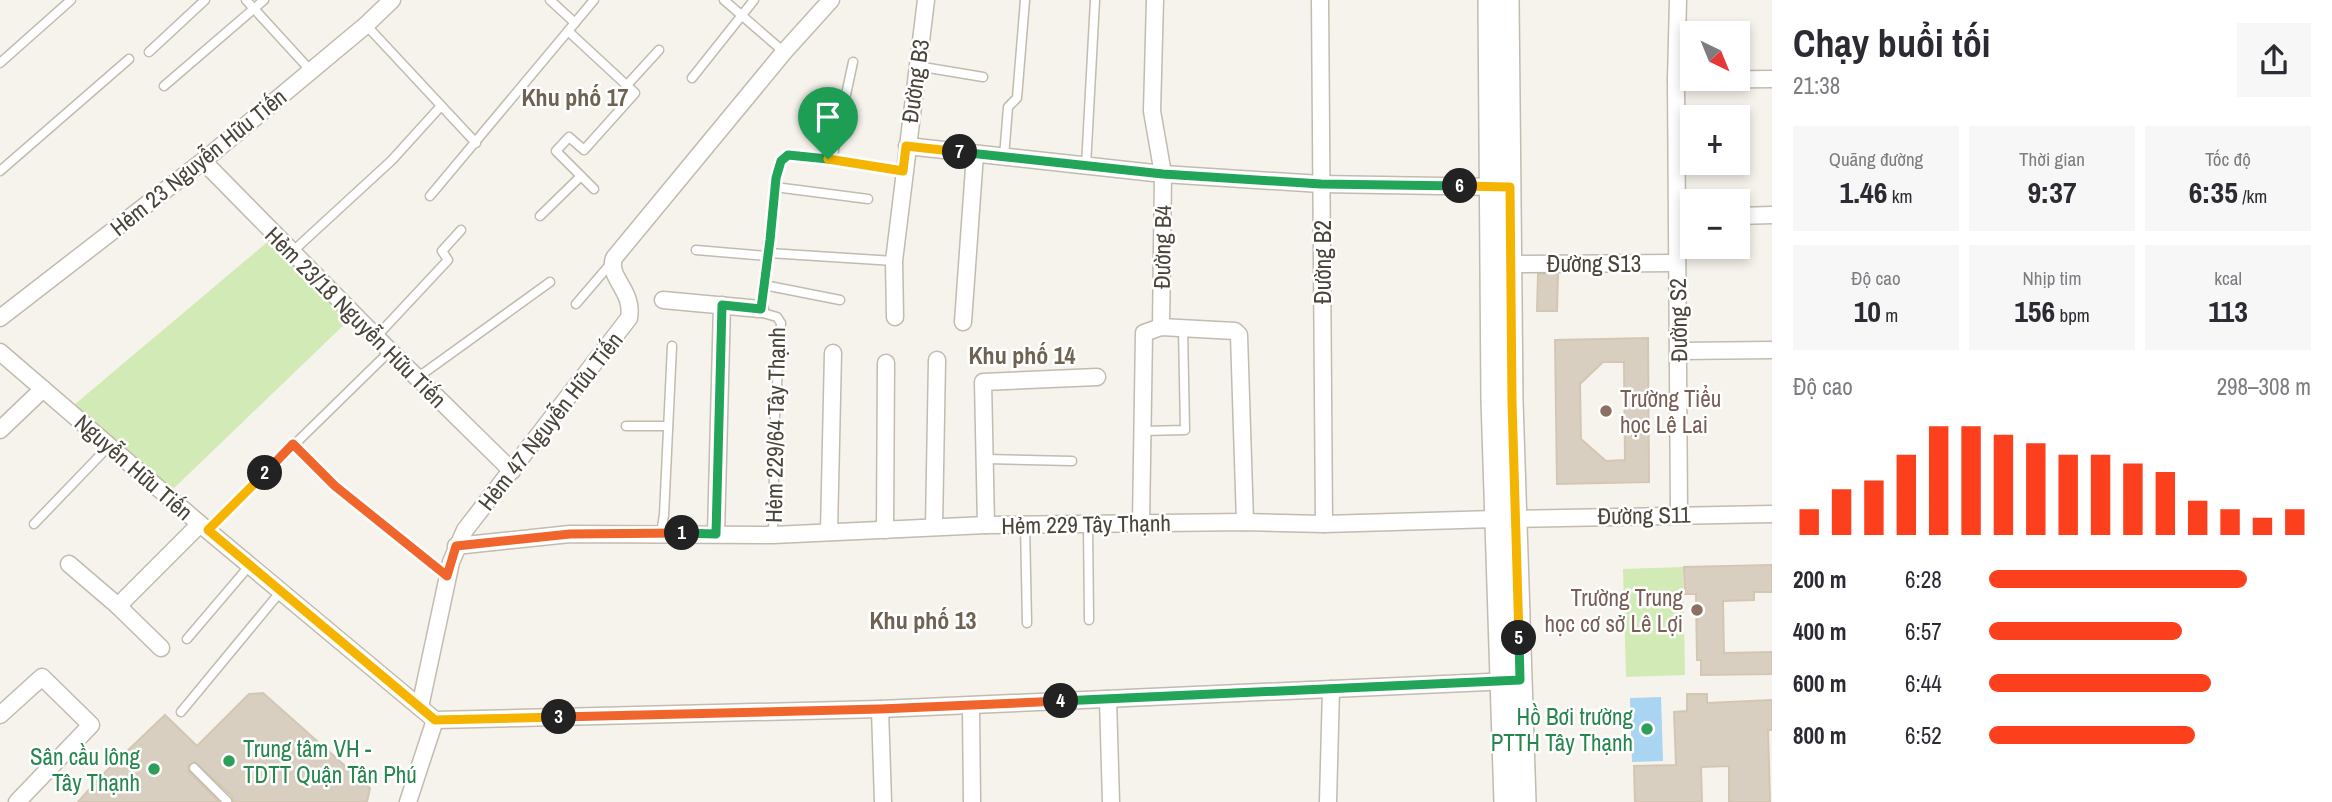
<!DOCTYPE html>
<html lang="vi">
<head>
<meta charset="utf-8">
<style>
	:root { --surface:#fff; --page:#f7f7f7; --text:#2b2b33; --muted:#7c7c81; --accent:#fc3f1d }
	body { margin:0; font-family:"Archivo Narrow",sans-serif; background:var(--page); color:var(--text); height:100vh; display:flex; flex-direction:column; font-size:26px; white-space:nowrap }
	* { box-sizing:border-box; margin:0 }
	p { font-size:23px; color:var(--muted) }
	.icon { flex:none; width:38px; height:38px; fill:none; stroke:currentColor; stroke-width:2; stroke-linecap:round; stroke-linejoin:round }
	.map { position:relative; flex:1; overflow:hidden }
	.sheet { display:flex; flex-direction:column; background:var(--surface); width:560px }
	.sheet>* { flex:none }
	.needle { width:46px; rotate:137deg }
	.buttons { position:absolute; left:1680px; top:21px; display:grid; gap:14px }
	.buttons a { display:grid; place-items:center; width:70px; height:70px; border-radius:0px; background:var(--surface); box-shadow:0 4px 10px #0003; font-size:35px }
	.pin { position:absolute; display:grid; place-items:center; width:60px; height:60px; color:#fff; margin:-72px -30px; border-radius:50% 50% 50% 0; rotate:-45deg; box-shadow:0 0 7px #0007 }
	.pin .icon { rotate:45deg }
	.km { position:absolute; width:35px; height:35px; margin:-18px; border-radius:50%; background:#222; color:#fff; font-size:19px; line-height:35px; text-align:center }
	.round { display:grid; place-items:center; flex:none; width:74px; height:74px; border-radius:0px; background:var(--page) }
	.head { display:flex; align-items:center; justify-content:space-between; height:119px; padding:0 21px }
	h1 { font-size:38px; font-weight:800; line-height:52px }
	.figures { display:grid; grid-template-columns:repeat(3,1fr); gap:10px; height:119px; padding:7px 21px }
	.figures div { display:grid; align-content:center; border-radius:0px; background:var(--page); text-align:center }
	.figures b { font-size:30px; font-weight:800 }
	.figures small { font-size:19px; font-weight:400 }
	.figures p { font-size:19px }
	.chart { height:196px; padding:14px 21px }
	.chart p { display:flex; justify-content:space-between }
	.chart svg { width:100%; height:126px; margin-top:7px; stroke:var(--accent); stroke-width:6 }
	ul { padding:0 21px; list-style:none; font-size:23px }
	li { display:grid; grid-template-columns:112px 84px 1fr; align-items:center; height:52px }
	li i { height:18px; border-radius:9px; background:var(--accent) }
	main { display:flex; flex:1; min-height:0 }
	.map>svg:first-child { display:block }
	.green { fill:#d2eab5 }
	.water { fill:#a9d4f2 }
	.building { fill:#d8cfc1; stroke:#d3c7b4; stroke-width:2; fill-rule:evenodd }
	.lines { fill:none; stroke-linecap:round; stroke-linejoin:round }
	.service-casing { stroke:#c2bbae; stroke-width:11 }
	.minor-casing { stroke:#c2bbae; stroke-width:19 }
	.tertiary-casing { stroke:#c2bbae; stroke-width:24 }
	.service { stroke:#fff; stroke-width:8 }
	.minor { stroke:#fff; stroke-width:16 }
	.tertiary { stroke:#fff; stroke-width:21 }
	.split-1-casing { stroke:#fff; stroke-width:14 }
	.split-2-casing { stroke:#fff; stroke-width:14 }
	.split-3-casing { stroke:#fff; stroke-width:14 }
	.split-4-casing { stroke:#fff; stroke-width:14 }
	.split-5-casing { stroke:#fff; stroke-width:14 }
	.split-6-casing { stroke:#fff; stroke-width:14 }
	.split-7-casing { stroke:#fff; stroke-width:14 }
	.split-8-casing { stroke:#fff; stroke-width:14 }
	.split-1 { stroke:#22a559; stroke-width:9 }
	.split-2 { stroke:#f0652b; stroke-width:9 }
	.split-3 { stroke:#f5b400; stroke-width:9 }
	.split-4 { stroke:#f0652b; stroke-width:9 }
	.split-5 { stroke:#22a559; stroke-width:9 }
	.split-6 { stroke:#f5b400; stroke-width:9 }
	.split-7 { stroke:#22a559; stroke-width:9 }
	.split-8 { stroke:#f5b400; stroke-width:9 }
	.education-dot { fill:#8d6e63; stroke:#fff; stroke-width:2.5 }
	.leisure-dot { fill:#2e9e5b; stroke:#fff; stroke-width:2.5 }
	.labels { text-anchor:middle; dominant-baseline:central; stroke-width:5; stroke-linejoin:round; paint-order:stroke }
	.street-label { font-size:23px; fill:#4b4439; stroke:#fff }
	.education-label { font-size:23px; fill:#785e54; stroke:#fff; text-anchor:start }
	.leisure-label { font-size:23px; fill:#27864d; stroke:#fff; text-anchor:end }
	.neighbourhood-label { font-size:24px; font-weight:bold; fill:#6e6250; stroke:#fff }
</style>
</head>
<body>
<main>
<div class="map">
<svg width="1772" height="802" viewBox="0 0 1772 802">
	<rect width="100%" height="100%" fill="#f6f3ec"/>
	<g class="green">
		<path d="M271,239L350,319L172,490L74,405Z"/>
		<path d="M1683,567L1685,675L1626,677L1623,569Z"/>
	</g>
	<path class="water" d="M1661,697L1663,761L1632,762L1630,698Z"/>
	<g class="building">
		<path d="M1538,274H1558L1557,311H1537Z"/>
		<path d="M1648,338L1649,482L1557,484L1555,340ZM1603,362H1624L1625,460L1606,461L1581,439L1580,384Z"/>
		<path d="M1772,565V592H1754V600L1723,601L1724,653L1772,652V674L1701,675V660H1697L1696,594H1685L1684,567Z"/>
		<path d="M263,693L370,788L367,802H233L232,796L195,762L188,766L189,772L219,802H78L101,776L165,715L197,746L249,694Z"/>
		<path d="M1687,694H1707V703L1772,700V730H1768L1770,802H1729V766L1701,767L1702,802H1635L1634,766L1676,765L1674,712L1687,711Z"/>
	</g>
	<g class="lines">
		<defs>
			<g id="service">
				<path d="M246,0L311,71"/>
				<path d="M550,0L575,23"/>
				<path d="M724,0L784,52"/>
				<path d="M366,25L476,143"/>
				<path d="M568,31L635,93L584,150L569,137L556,151L594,189"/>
				<path d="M149,52L205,0"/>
				<path d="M0,63L71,0"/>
				<path d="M917,66L983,77"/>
				<path d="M692,78L754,0"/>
				<path d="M627,85L659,50"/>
				<path d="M164,86L264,0"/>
				<path d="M1004,157L1008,107L1017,98L1025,0"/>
				<path d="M828,159L833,155L853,62"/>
				<path d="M1086,166L1095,0"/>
				<path d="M0,171L129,59"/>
				<path d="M775,187L868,199"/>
				<path d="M430,196L594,0"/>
				<path d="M540,216L581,176"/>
				<path d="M696,250L768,256"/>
				<path d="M292,252L392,160L441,106"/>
				<path d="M769,253L894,261"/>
				<path d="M764,285L840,300"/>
				<path d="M576,304L612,262"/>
				<path d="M376,337L448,260L442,251L461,230"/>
				<path d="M417,378L550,282"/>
				<path d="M626,426H668"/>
				<path d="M1143,431L1185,430L1183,328"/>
				<path d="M293,444L335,486L447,576"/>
				<path d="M986,459L1072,461"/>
				<path d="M34,524L109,446"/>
				<path d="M1025,524L1027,623"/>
				<path d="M1088,524L1089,620"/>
				<path d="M207,530L390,351"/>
				<path d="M661,533L664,515L672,346"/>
				<path d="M773,535L775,415L781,323L777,317L763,313L760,309L776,178L781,161L788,155L801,156L903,171"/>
				<path d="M187,639L250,565"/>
				<path d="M181,712L281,591"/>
				<path d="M194,768L227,801"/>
			</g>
			<g id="minor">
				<path d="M1155,0L1152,111L1163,174L1161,327"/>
				<path d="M1320,0L1324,524"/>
				<path d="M1678,0L1676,80L1679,514"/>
				<path d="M1676,80L1772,79"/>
				<path d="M907,146L1163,174L1321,184L1500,187"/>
				<path d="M203,161L390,351L512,471"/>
				<path d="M1738,216L1772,215"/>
				<path d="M1511,264L1677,263"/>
				<path d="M663,300L760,309"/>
				<path d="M895,317L894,261L926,0"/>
				<path d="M0,318L203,161L366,25L392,0"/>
				<path d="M963,322L975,154"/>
				<path d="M1679,351L1772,350"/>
				<path d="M0,352L200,524L435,720L880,709L1511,681"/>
				<path d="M0,430L43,389"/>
				<path d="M1516,519L1772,514"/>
				<path d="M1141,523L1144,333L1161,327L1235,331L1239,335L1245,522"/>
				<path d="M986,525L983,382L1097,377"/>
				<path d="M934,527L937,360"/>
				<path d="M885,530L886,363"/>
				<path d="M829,532L833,353"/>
				<path d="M716,534L722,305"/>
				<path d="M456,546L570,534L773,535L986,525L1245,522L1324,524L1495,519"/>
				<path d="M69,564L118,606L161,648"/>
				<path d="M118,606L200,524"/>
				<path d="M1108,699L1111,802"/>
				<path d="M971,706L972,802"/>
				<path d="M420,707L451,562L465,530L629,318C634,290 607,278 614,258L784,52L831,0"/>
				<path d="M880,709L883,802"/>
				<path d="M0,715L42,677L91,725L17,802"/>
				<path d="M408,802L435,720"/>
				<path d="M1328,802L1331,689"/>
			</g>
			<g id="tertiary">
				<path d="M1489,0L1492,400L1505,802"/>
				<path d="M1508,0L1512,401L1525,802"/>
			</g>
		</defs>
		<use href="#service" class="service-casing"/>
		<use href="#minor" class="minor-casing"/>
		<use href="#tertiary" class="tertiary-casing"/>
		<use href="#service" class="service"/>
		<use href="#minor" class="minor"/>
		<use href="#tertiary" class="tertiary"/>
	</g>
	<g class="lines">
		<defs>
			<path id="split-1" d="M682,533L716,534L722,305L761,309L770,240L776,178L781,161L788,155L828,159"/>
			<path id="split-2" d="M265,473L293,444L335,486L447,576L456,546L570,534L682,533"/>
			<path id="split-3" d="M265,473L208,530L435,720L559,717"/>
			<path id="split-4" d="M559,717L880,709L1061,701"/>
			<path id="split-5" d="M1061,701L1520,680L1519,638"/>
			<path id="split-6" d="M1460,186L1510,187L1512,401L1519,638"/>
			<path id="split-7" d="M960,152L1163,174L1321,184L1460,186"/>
			<path id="split-8" d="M828,159L903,171L906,146L960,152"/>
		</defs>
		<use href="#split-1" class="split-1-casing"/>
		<use href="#split-2" class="split-2-casing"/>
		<use href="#split-3" class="split-3-casing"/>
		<use href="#split-4" class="split-4-casing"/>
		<use href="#split-5" class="split-5-casing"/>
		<use href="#split-6" class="split-6-casing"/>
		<use href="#split-7" class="split-7-casing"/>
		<use href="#split-8" class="split-8-casing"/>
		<use href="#split-1" class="split-1"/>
		<use href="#split-2" class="split-2"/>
		<use href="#split-3" class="split-3"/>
		<use href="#split-4" class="split-4"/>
		<use href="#split-5" class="split-5"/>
		<use href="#split-6" class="split-6"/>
		<use href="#split-7" class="split-7"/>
		<use href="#split-8" class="split-8"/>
	</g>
	<g class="education-dot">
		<circle cx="1606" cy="411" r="7"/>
		<circle cx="1697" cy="610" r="7"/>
	</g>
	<g class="leisure-dot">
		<circle cx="1647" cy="729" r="7"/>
		<circle cx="229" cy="761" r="7"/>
		<circle cx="154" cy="769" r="7"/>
	</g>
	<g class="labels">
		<g class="street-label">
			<text transform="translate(915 81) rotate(-82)">Đường B3</text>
			<text transform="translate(198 162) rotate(-39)">Hẻm 23 Nguyễn Hữu Tiến</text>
			<text transform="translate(1162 247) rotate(-89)">Đường B4</text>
			<text transform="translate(1322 262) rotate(-90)">Đường B2</text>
			<text x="1594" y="263">Đường S13</text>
			<text transform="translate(356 317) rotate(45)">Hẻm 23/18 Nguyễn Hữu Tiến</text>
			<text transform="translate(1678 320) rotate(-91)">Đường S2</text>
			<text transform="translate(550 421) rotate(-52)">Hẻm 47 Nguyễn Hữu Tiến</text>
			<text transform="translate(775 425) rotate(-89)">Hẻm 229/64 Tây Thạnh</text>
			<text transform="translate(134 467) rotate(41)">Nguyễn Hữu Tiến</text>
			<text transform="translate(1644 515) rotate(-1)">Đường S11</text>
			<text transform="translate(1086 524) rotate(-1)">Hẻm 229 Tây Thạnh</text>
		</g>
		<g class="education-label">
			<text x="1620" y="398">Trường Tiểu<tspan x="1620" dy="26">học Lê Lai</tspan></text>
			<text x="1683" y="597" text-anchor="end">Trường Trung<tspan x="1683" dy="26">học cơ sở Lê Lợi</tspan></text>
		</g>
		<g class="leisure-label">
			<text x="1633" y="716">Hồ Bơi trường<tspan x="1633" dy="26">PTTH Tây Thạnh</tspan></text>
			<text x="243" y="748" text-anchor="start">Trung tâm VH -<tspan x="243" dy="26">TDTT Quận Tân Phú</tspan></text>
			<text x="140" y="756">Sân cầu lông<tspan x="140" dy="26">Tây Thạnh</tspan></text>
		</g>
		<g class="neighbourhood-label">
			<text x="575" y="97">Khu phố 17</text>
			<text x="1022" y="355">Khu phố 14</text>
			<text x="923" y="620">Khu phố 13</text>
		</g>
	</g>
</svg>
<div class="buttons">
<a><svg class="needle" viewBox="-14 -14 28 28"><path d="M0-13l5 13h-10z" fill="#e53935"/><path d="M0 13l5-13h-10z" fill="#7c7c81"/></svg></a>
<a>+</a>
<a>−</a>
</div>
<div class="pin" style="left:828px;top:159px;background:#1e9e55"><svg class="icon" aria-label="arrive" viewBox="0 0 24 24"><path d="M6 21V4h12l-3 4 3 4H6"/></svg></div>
<b class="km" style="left:682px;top:533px">1</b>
<b class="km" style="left:265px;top:473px">2</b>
<b class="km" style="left:559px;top:717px">3</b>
<b class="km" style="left:1061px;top:701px">4</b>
<b class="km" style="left:1519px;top:638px">5</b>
<b class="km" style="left:1460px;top:186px">6</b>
<b class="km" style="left:960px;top:152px">7</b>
</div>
<section class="sheet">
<div class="head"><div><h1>Chạy buổi tối</h1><p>21:38</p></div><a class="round"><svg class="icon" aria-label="share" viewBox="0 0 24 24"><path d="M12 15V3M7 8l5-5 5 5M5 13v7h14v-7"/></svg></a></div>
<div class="figures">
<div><p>Quãng đường</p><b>1.46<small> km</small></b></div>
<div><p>Thời gian</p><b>9:37</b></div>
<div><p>Tốc độ</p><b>6:35<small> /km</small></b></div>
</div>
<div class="figures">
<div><p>Độ cao</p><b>10<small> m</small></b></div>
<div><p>Nhịp tim</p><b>156<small> bpm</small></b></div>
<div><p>kcal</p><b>113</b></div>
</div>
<div class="chart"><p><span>Độ cao</span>298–308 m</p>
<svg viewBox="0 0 160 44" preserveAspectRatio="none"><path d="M5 44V35M15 44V28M25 44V25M35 44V16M45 44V6M55 44V6M65 44V9M75 44V12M85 44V16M95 44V16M105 44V19M115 44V22M125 44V32M135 44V35M145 44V38M155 44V35"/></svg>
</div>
<ul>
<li><b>200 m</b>6:28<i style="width:80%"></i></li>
<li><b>400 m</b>6:57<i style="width:60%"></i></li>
<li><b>600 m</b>6:44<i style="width:69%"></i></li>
<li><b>800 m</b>6:52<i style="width:64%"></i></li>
</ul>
</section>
</main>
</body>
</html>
